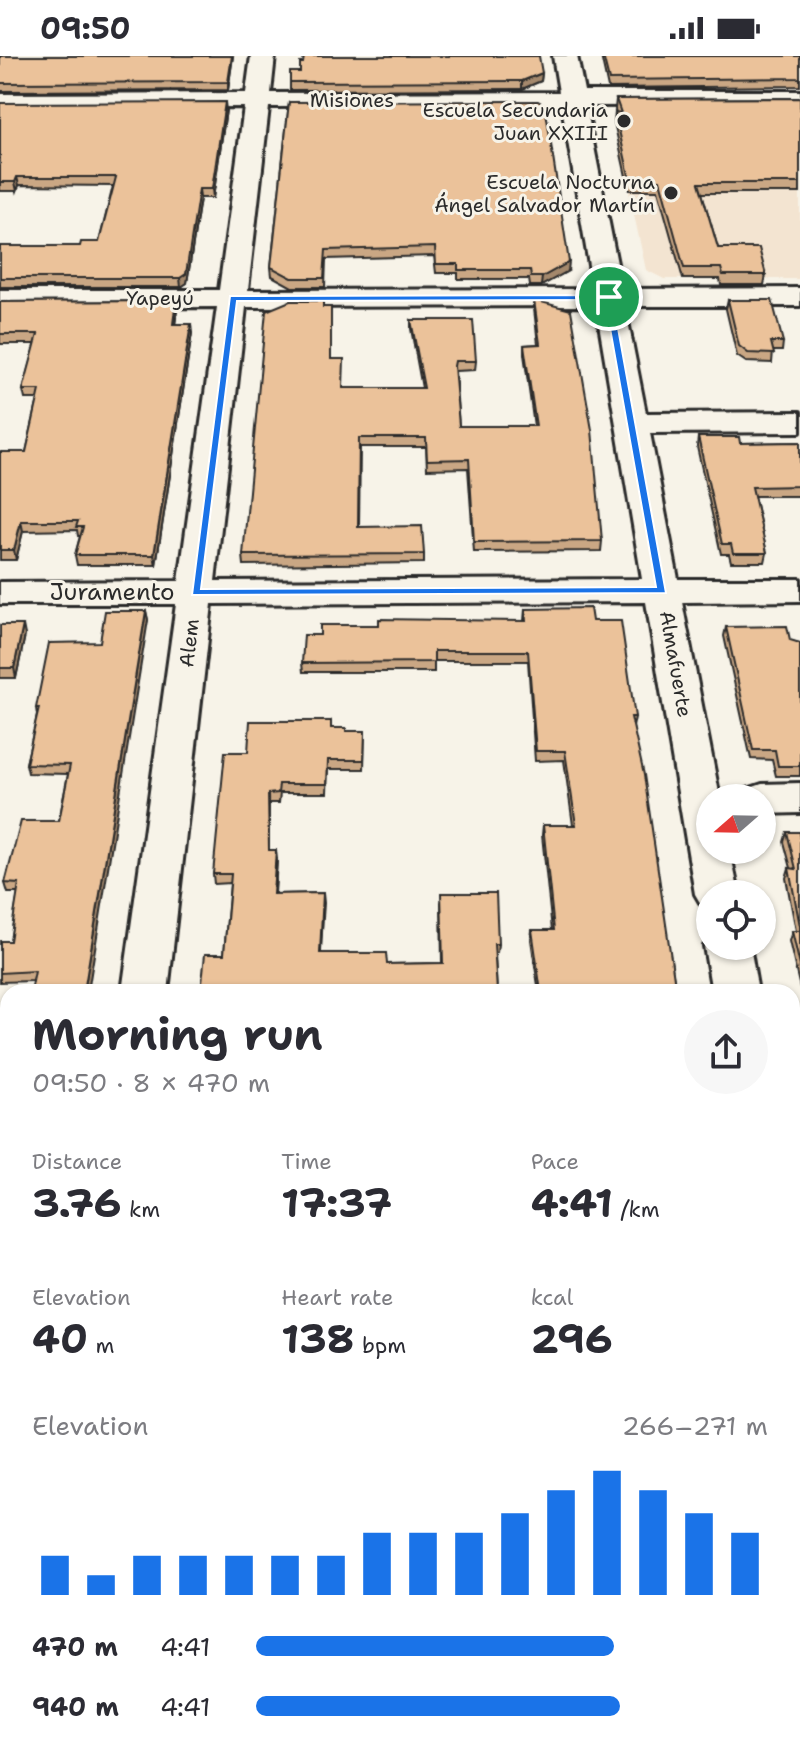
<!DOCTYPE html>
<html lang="en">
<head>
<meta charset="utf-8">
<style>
	:root { --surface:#fff; --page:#f7f7f7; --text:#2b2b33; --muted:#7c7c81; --accent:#1a73e8 }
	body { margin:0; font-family:"Shantell Sans",sans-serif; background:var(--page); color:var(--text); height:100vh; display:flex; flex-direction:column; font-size:30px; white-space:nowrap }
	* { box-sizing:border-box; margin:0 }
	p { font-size:26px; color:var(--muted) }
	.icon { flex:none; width:44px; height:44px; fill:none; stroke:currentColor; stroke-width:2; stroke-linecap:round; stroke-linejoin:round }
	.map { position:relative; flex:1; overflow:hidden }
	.details { position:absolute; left:0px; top:928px; width:800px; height:768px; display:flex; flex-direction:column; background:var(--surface); border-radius:24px 24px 0 0; box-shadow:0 2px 6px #0004 }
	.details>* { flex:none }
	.needle { width:52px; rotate:250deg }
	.controls { position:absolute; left:696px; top:728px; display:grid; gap:16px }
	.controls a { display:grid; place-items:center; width:80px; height:80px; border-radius:50%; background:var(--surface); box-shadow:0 2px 6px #0004; font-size:40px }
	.pin { position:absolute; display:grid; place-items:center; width:68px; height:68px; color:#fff; margin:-34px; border:4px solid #fff; border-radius:50%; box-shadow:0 2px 8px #0007 }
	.round { display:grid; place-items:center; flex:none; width:84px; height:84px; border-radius:42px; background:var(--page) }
	.headline { display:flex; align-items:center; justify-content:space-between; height:136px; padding:0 32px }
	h1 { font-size:44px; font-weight:700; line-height:60px }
	.figures { display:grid; grid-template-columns:repeat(3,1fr); gap:12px; height:136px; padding:8px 32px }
	.figures div { display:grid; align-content:center }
	.figures b { font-size:40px; font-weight:700 }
	.figures small { font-size:22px; font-weight:400 }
	.figures p { font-size:22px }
	.chart { height:224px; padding:16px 32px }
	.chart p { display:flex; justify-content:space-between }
	.chart svg { width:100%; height:144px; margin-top:8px; stroke:var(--accent); stroke-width:6 }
	ul { padding:0 32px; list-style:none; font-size:26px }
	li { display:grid; grid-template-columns:128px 96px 1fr; align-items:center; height:60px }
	li i { height:20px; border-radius:10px; background:var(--accent) }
	.status { display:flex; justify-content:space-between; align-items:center; height:56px; padding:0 40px; background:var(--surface); direction:ltr }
	.status svg { height:22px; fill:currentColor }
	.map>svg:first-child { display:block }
	.built { fill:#f3e4d1 }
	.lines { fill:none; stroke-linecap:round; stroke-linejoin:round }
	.minor-casing { stroke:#2b2b2b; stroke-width:6 }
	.minor { fill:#f7f3e8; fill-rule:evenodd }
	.wall { fill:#caa784; stroke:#2b2b2b; stroke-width:2 }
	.shaded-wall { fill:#a4886c; stroke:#2b2b2b; stroke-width:2 }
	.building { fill:#ebc29a; stroke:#2b2b2b; stroke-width:2 }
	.route { fill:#1a73e8; stroke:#fff; stroke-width:2; fill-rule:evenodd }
	.poi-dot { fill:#2b2b2b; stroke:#f7f3e8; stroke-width:3 }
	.labels { text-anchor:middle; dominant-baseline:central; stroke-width:6; stroke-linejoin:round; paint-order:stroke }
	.far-street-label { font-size:20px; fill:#2b2b2b; stroke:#f7f3e8 }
	.far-poi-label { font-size:20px; fill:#2b2b2b; stroke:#f7f3e8; text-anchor:end }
	.street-label { font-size:24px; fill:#2b2b2b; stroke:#f7f3e8 }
</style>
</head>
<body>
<div class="status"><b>09:50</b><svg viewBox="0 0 49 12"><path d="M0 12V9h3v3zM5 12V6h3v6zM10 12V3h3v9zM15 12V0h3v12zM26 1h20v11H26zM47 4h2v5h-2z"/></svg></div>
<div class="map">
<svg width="800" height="1696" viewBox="0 0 800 1696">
	<rect width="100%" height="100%" fill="#f7f3e8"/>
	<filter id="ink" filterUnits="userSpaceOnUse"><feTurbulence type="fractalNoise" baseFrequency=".0125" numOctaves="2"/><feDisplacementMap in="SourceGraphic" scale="16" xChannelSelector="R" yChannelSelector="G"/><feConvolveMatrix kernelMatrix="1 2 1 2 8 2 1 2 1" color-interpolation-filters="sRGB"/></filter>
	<g filter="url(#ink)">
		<path class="built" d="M624,56H800V223H664L646,214L613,62Z"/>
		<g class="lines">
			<defs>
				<g id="minor">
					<path d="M251,0H275L271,37L559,36L553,0H577L584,35H800V49L586,50L622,233L800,232V250H625L646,357L800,356V376L650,377L678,523H800V545L682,546L720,742H710V794H730L739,838H710V852L702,850L695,838L646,546L212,548L168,936H122L176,548H0V526L179,525L217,251L0,252V234H219L244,51L0,52V38L246,37ZM562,50L593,233L248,234L269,51ZM596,250L642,523L215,525L246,251Z"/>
					<path d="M800,727V757L762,758V742H742L747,733L762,728Z"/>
					<path d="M710,880V890H750L758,936H712L704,890Z"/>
					<rect x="792" y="996" width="8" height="40"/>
					<rect x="0" y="998" width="8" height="40"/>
					<path d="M792,1220L800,1223V1315L792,1312Z"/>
					<path d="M17,1688H81L80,1696H16Z"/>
				</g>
			</defs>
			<use href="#minor" class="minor-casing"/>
			<use href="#minor" class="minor"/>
		</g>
		<g class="wall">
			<path d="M0,0H233L228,34L0,35Z"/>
			<path d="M601,0H800V30L608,32Z"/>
			<path d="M542,17L541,25L522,33L290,34V26Z"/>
			<path d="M800,42V137H702L718,192L766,219L764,229H721L720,223H683L658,134H629L614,66L615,56L616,57L615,53L616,43Z"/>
			<path d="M289,46L568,215L541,230H530L529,223H458V217H436L434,200L326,203L325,231H292L272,220L271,211Z"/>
			<path d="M0,47L226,54L213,142H200L187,227L181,231H0V190H80L99,186L113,130L19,129L17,135H0Z"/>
			<path d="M534,244L602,485L601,495L474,496L468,412L427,413L426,391H360L359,471L424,498V507L244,509L243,499L323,251L331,303L343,332H422L411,273V264L476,305L475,314L455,315L459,370H534L524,298V289L538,288L534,253Z"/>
			<path d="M728,244L783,286L782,295H773L772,307L746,306L737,300L726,253Z"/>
			<path d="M176,245L177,254L175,268L192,277L156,509H77L75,499L80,480H78L77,474L23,475L16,504H0V396H26L38,343H25L23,334L36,288H0V246Z"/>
			<path d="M698,381L740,387L800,386V440H754L767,497L765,506H731L729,498H721L697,391Z"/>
			<path d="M525,553L592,565L635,661L633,671L676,936H539L531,884L532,874H552L542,779L543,769H573L564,704L535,705L528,605H434V616H303L302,607L320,579L379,569L524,565Z"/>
			<path d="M146,555L148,564L33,925L0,926V885H10L18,837H8L5,827L59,765L68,718L28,717L26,708L37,659L36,652L100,586Z"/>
			<path d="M0,569L25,579L16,622H0Z"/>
			<path d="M726,571L800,587V720H776L772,704L751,703L724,580Z"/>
			<path d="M331,665V672L346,675H365L364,713H328L327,737H280L279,747H269V794L277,803L275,838L323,837L321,897L387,908L442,907L441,847L498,888L497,897H495L497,936L224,898L230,827L214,828L213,818L248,696Z"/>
			<path d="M787,776H800V932L789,885L792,875H796L786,822L789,812H791L784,786Z"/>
			<rect x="0" y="1188" width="8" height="179"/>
		</g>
		<g class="shaded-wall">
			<path d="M232,0H233L228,34V26Z"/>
			<path d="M542,17L541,25L522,33V25Z"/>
			<path d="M225,46L226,54L213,142L212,133Z"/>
			<path d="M17,121L19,129L17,135L15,126Z"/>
			<path d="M199,133L200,142L187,227L181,231L180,222Z"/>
			<path d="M569,206L568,215L541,230L542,221Z"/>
			<path d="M176,245L177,254L174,277L173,268Z"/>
			<path d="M191,268L192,277L156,509L154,499Z"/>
			<path d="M21,465L23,475L16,504L14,494Z"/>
			<path d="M146,555L148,564L88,936H84Z"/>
			<path d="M23,569L25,579L16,622L14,612Z"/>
			<path d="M276,794L277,803L274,847L273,838Z"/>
			<path d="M323,837L324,847L320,906V897Z"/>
			<path d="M7,1108L8,1132L0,1181V1153Z"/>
			<path d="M8,1227V1252L4,1247Z"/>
		</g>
		<g class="building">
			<path d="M0,0H232L228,26L0,27Z"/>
			<path d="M304,0H539L542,17L522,25L290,26V16H300V7H303Z"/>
			<path d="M603,0H800V22L609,24Z"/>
			<path d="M800,42V127H699L718,192H759L766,219H723L721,212H684L660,124H630L615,56L621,57L616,43Z"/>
			<path d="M538,45L545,49L569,206L542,221H531L530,214H458V208H436L435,191L326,194L324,222H292L271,211L289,46Z"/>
			<path d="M225,46L212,133H199L186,218L180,222H0V190H80L81,186H99L116,121H17L15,126H0V47Z"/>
			<path d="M534,244L571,254L592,374L602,485L474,486L469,403L427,404L426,382H359L358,471L422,470L424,498L243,499L266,255L290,245H323V251H331V303H344L343,332H424L411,264H473L476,305H455L454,310L459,370H536L524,289L540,288Z"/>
			<path d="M728,244H772L783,286H771L774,298L748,297L739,290Z"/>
			<path d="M176,245L173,268H191L154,499H75L83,471H76L78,465H21L14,494H0V396H26L40,334H23L38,278H0V246Z"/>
			<path d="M698,381H739L740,387L800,386V430L752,431L767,497H733L731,488H722Z"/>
			<path d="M590,552L592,565H621L635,661H631L644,719L676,936H541L532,874H554L543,769H576L565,695H536L528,595H434V606L302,607L304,579H320V569H379V563L526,565L525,553Z"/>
			<path d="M105,555H146L84,936H31L35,915L0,917V885H10L19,828L5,827L21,765H59L70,709L26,708L39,652H36L49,587L100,586Z"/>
			<path d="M0,569H23L14,612H0Z"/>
			<path d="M787,570L790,584L800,587V710H778L775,694H753L726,571Z"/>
			<path d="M250,665H331V672H346V675H365L364,704H328L327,728H279L278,737L268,738L269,794H276L273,838L323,837L320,897H386L387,908L443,907L441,837H496L498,888H494L497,936H201L205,898H224L231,818H213L225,696H248Z"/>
			<path d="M787,776H800V870L789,812L796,813Z"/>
			<path d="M792,875H800V910Z"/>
			<path d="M0,1108H7L0,1153Z"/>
			<path d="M0,1188H8V1227L4,1247H8V1282L6,1291H8V1359H0Z"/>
			<path d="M792,1610L800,1661V1696H638L637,1688H792Z"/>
			<path d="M129,1688H211L210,1696H128Z"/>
		</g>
	</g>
	<path class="route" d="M612,239L666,537L192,539L230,240ZM605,244L656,531L201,533L237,245Z"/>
	<g class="poi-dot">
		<circle cx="624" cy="65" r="8"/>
		<circle cx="671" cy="137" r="8"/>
	</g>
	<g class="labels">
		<g class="far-street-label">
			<text x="352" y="44">Misiones</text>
			<text x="160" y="242">Yapeyú</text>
			<text transform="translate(189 587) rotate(-83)">Alem</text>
			<text transform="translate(676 608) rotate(80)">Almafuerte</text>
		</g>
		<g class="far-poi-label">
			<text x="608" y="54">Escuela Secundaria<tspan x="608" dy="23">Juan XXIII</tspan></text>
			<text x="655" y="126">Escuela Nocturna<tspan x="655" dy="23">Ángel Salvador Martín</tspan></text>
		</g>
		<g class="street-label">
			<text x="112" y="536">Juramento</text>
		</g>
	</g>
</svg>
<div class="controls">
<a><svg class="needle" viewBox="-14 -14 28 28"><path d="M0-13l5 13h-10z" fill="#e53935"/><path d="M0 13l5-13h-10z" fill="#7c7c81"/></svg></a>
<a><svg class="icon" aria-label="locate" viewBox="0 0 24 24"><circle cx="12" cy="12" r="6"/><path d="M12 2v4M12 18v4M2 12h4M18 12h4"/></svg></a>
</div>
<div class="pin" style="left:609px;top:241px;background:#1e9e55"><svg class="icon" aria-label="arrive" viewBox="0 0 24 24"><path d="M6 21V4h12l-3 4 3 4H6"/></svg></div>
<section class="details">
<div class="headline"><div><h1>Morning run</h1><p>09:50 · 8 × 470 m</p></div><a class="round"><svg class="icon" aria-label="share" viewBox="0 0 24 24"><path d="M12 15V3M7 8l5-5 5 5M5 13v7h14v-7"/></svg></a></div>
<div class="figures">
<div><p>Distance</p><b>3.76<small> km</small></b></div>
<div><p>Time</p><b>17:37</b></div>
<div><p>Pace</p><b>4:41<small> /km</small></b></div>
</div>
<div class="figures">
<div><p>Elevation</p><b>40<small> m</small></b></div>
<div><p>Heart rate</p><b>138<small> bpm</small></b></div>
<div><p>kcal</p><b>296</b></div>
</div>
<div class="chart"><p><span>Elevation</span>266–271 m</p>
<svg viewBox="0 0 160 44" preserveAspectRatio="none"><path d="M5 44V32M15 44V38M25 44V32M35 44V32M45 44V32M55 44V32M65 44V32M75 44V25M85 44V25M95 44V25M105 44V19M115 44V12M125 44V6M135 44V12M145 44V19M155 44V25"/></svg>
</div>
<ul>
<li><b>470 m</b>4:41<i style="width:70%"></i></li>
<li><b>940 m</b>4:41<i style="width:71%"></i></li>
</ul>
</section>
</div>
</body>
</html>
